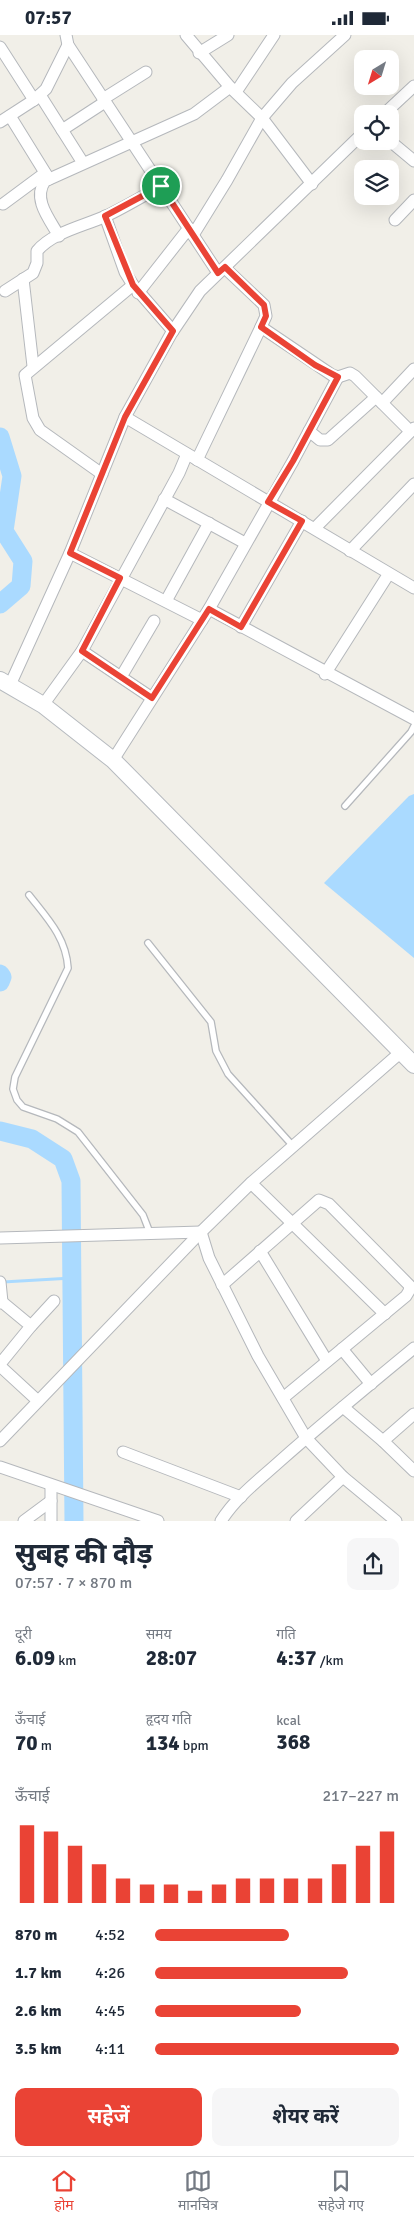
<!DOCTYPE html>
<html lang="hi">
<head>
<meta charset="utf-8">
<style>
	:root { --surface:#fff; --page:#f6f6f7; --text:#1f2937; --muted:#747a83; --line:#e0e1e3; --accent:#ea4335 }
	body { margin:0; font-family:Signika,"Noto Sans Devanagari",sans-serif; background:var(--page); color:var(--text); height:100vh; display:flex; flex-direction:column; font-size:19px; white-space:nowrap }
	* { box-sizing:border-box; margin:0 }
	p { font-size:16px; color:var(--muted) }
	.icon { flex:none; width:28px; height:28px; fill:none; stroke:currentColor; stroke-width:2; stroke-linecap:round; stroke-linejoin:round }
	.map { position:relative; height:1486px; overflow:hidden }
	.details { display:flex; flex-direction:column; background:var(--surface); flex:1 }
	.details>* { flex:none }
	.needle { width:32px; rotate:218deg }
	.buttons { position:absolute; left:354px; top:15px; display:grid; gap:10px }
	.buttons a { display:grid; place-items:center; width:45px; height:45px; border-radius:10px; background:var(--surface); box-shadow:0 5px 20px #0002; font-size:25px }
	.pin { position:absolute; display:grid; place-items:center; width:42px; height:42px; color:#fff; margin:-21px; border:2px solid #fff; border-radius:50%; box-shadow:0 1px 5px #0007 }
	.round { display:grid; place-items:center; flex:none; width:52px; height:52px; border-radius:10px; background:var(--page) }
	.summary { display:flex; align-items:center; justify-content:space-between; height:85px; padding:0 15px }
	h1 { font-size:28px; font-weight:700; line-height:38px }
	.metrics { display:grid; grid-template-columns:repeat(3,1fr); gap:8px; height:85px; padding:5px 15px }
	.metrics div { display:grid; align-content:center }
	.metrics b { font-size:21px; font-weight:700 }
	.metrics small { font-size:14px; font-weight:400 }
	.metrics p { font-size:14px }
	.chart { height:140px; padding:10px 15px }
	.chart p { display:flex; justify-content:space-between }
	.chart svg { width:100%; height:90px; margin-top:5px; stroke:var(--accent); stroke-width:6 }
	.action { display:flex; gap:10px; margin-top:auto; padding:10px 15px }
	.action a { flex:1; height:58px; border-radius:10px; background:var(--accent); color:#fff; font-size:20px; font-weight:700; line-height:58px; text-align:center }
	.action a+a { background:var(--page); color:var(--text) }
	ul { padding:0 15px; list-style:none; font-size:16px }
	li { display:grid; grid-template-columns:80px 60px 1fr; align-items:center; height:38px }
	li i { height:12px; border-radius:6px; background:var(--accent) }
	.status { display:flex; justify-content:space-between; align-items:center; height:35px; padding:0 25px; background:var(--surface); direction:ltr }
	.status svg { height:14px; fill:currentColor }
	.tab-bar { display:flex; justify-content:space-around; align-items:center; height:70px; border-top:1px solid var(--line); background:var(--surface); font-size:14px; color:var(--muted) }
	.tab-bar a { display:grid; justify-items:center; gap:2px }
	.tab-bar .active { color:var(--accent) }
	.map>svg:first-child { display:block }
	.water { fill:#aadaff }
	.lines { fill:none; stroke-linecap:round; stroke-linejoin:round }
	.stream { stroke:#aadaff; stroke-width:3 }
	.river { stroke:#aadaff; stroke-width:19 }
	.lane-casing { stroke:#b5b8bc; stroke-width:8 }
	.street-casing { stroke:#b5b8bc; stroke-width:13 }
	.secondary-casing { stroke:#b6babf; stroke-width:18 }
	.lane { stroke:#fff; stroke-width:5.5 }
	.street { stroke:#fff; stroke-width:11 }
	.secondary { stroke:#fff; stroke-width:16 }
	.route-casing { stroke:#fff; stroke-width:10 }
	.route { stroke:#ea4335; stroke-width:6 }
</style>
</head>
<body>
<div class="status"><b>07:57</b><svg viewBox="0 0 49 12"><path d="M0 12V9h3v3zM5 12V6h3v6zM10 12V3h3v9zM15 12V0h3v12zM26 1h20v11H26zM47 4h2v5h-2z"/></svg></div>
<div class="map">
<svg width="414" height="1486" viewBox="0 0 414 1486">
	<rect width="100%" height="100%" fill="#f1efe8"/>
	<path class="water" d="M414,759V923L324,848L409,761Z"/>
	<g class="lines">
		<path class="stream" d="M3,1247L72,1243"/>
		<g class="river">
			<path d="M0,402L12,441L4,496L23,526L21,551L0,569"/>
			<path d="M0,939L2,942L0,947"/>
			<path d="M0,1096L32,1104L63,1124L71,1146L74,1486"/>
		</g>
		<defs>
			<g id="lane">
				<path d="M345,771L411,697L414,691"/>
				<path d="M29,860C47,883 66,902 68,933L15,1042L13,1054L17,1065L23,1072L57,1084L78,1097L143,1180L150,1198"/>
				<path d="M148,908L211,987L216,1016L228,1039L293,1111"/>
			</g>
			<g id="street">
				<path d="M66,0L68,10L218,238"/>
				<path d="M186,0L230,52L262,83L312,149"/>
				<path d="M0,12L34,65L46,54L68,10"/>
				<path d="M199,18L228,0"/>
				<path d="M236,57L274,0"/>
				<path d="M40,60L83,128"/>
				<path d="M103,64L146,37"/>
				<path d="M384,79L414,51"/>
				<path d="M10,81L49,144"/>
				<path d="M0,87L34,65"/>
				<path d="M62,95L105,67"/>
				<path d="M390,106L414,126"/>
				<path d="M3,169L45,138"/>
				<path d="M105,181L125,237L133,250L173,296"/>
				<path d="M395,185L414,165"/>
				<path d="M193,200L227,145L262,83L292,48L345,0"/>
				<path d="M59,201C50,185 32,164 45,146L194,79L230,52"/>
				<path d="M225,233L264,270L266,281L261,292"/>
				<path d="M23,244L33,331"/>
				<path d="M5,256L33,238L37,228V216C53,197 84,191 106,181C125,172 143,161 161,151"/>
				<path d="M138,258L189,193"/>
				<path d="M382,368L414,334"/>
				<path d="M125,382L414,553"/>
				<path d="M309,396L320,405H328L376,362"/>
				<path d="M197,425L261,292L332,340L338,342L350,338L355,341L410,396"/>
				<path d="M102,439L40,395L33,383L25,340L133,250"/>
				<path d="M164,464L245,508"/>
				<path d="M315,493L414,393"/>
				<path d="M350,516L414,449"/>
				<path d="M70,518L202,585"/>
				<path d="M166,566L209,488"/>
				<path d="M209,574L414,684"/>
				<path d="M241,592L302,486"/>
				<path d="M82,616L152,663"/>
				<path d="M325,639L388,540"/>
				<path d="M121,642L154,586"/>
				<path d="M10,650L70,518L125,382L171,299L200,256L362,99"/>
				<path d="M43,670L82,616L179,438L187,419"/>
				<path d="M113,725L209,574L293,426L338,342"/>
				<path d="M251,1148L385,1279"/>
				<path d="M0,1203L201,1197L209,1223L258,1321L306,1403L343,1442L396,1486"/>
				<path d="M260,1216L327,1326"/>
				<path d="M0,1247L2,1267"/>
				<path d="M222,1250L319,1165L329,1169L410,1251L409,1256L406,1261L283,1363"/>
				<path d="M0,1268L2,1267L31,1291L0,1329"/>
				<path d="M31,1291L54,1266"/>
				<path d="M342,1314L371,1349"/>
				<path d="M0,1331L38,1366"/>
				<path d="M343,1372L383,1406"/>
				<path d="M414,1379L383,1406L414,1436"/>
				<path d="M0,1406L201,1197L251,1148L401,1017"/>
				<path d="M123,1417L241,1462"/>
				<path d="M0,1432L158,1486"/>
				<path d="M51,1450V1486"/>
				<path d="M24,1486L51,1466"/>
				<path d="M221,1486C236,1462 259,1445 280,1426C324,1387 369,1350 414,1313"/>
				<path d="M296,1486L343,1442"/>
			</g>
			<path id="secondary" d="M0,645L43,670L113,725L414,1030"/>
		</defs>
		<use href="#lane" class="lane-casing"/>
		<use href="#street" class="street-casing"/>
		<use href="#secondary" class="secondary-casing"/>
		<use href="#lane" class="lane"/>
		<use href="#street" class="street"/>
		<use href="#secondary" class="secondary"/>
	</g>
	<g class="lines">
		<defs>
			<path id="route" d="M161,151L218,238L225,232L264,270L266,281L261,292L315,330L338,342L293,426L268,467L302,486L241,592L209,574L152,663L82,616L120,543L70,518L125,382L173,296L133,250L105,181Z"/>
		</defs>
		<use href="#route" class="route-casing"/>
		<use href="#route" class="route"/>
	</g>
</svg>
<div class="buttons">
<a><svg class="needle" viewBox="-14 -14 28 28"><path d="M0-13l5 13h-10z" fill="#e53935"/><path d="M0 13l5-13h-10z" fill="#747a83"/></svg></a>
<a><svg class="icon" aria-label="locate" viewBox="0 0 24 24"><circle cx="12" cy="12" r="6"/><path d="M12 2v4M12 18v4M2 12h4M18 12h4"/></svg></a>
<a><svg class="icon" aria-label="layers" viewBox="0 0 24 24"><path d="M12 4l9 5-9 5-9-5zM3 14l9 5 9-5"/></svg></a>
</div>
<div class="pin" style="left:161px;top:151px;background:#1e9e55"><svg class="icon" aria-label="arrive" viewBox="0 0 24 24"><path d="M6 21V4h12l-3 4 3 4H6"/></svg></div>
</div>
<section class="details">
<div class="summary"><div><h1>सुबह की दौड़</h1><p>07:57 · 7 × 870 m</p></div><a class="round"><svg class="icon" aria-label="share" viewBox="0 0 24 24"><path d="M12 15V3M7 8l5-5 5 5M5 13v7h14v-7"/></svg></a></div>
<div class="metrics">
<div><p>दूरी</p><b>6.09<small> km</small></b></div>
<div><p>समय</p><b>28:07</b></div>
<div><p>गति</p><b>4:37<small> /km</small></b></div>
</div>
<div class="metrics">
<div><p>ऊँचाई</p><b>70<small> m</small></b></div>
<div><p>हृदय गति</p><b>134<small> bpm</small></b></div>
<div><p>kcal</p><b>368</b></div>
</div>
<div class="chart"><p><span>ऊँचाई</span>217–227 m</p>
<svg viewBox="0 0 160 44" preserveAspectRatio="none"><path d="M5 44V6M15 44V9M25 44V16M35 44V25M45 44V32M55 44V35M65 44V35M75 44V38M85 44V35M95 44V32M105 44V32M115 44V32M125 44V32M135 44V25M145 44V16M155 44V9"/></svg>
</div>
<ul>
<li><b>870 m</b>4:52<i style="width:55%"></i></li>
<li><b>1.7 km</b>4:26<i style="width:79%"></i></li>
<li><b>2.6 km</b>4:45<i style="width:60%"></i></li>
<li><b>3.5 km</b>4:11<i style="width:100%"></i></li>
</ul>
<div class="action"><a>सहेजें</a><a>शेयर करें</a></div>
</section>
<nav class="tab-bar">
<a class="active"><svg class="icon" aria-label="home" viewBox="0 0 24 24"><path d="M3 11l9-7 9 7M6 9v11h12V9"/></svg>होम</a>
<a><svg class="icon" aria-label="map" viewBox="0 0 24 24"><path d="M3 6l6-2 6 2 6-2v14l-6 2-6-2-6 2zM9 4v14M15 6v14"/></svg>मानचित्र</a>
<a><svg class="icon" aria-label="saved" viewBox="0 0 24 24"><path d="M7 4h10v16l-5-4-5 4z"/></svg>सहेजे गए</a>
</nav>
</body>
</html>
